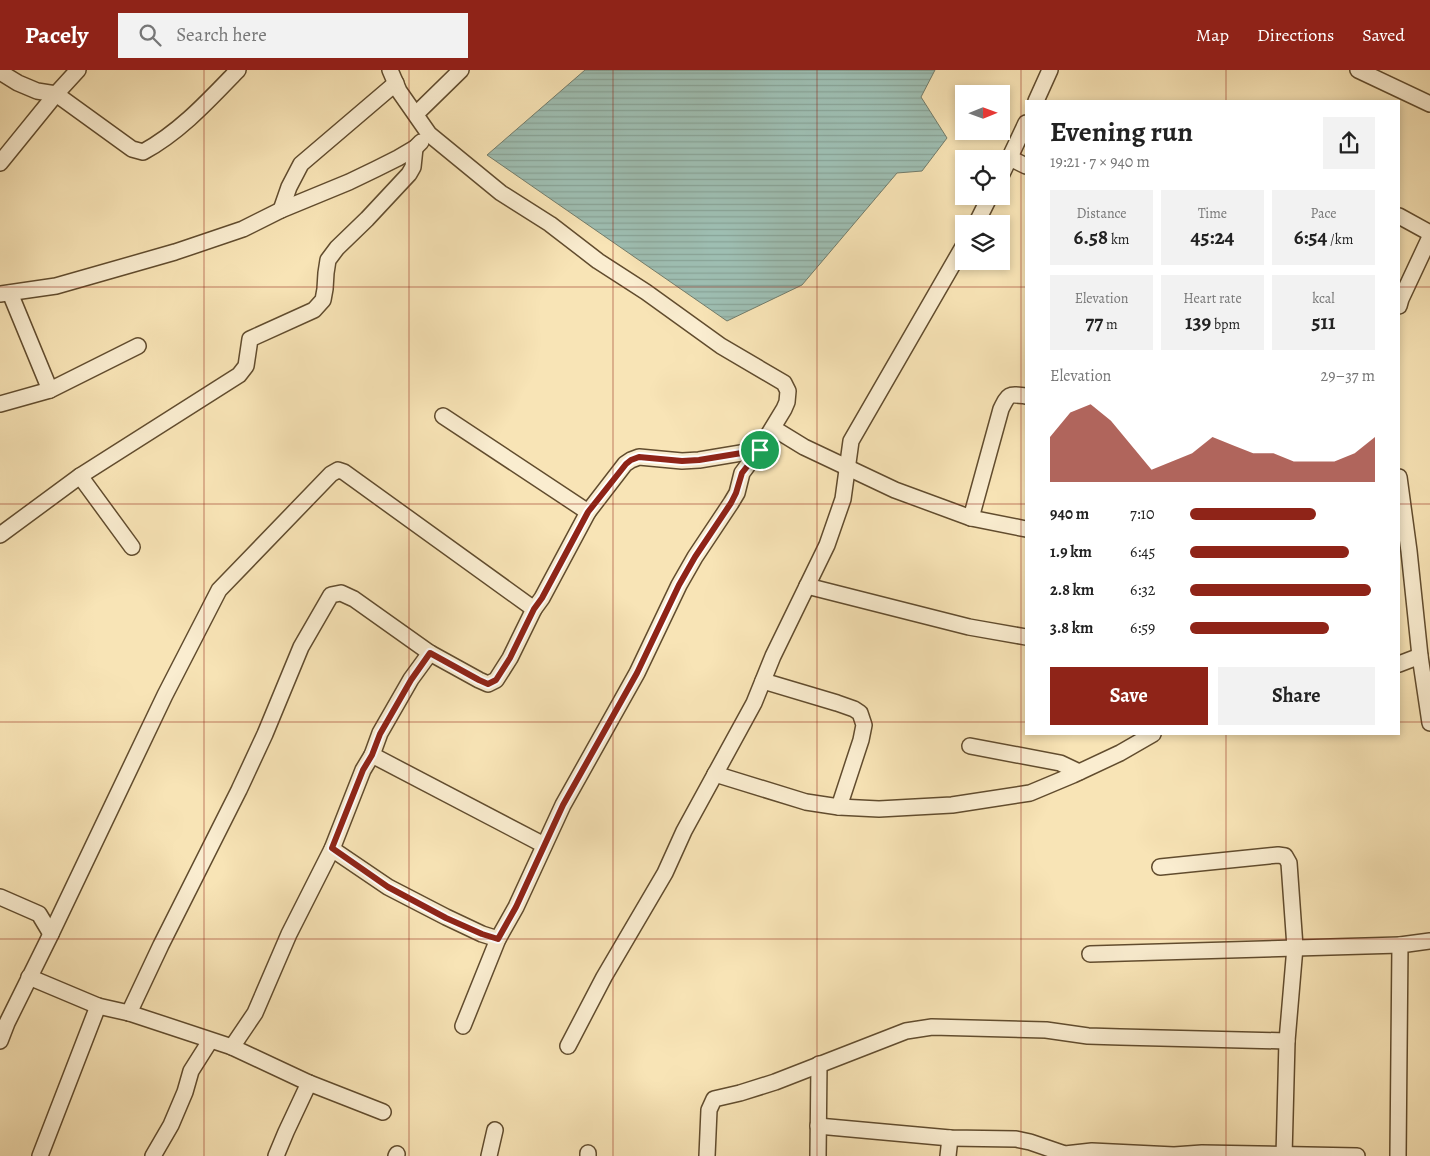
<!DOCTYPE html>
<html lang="en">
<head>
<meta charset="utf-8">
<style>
	:root { --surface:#fff; --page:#f2f2f2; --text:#222; --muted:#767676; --accent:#8f2418 }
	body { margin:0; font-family:Alegreya,serif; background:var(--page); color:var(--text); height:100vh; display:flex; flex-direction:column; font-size:19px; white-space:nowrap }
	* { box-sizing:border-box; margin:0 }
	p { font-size:16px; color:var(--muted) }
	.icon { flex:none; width:28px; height:28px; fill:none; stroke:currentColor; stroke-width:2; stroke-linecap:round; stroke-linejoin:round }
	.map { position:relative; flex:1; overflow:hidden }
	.side { position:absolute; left:1025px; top:30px; width:375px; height:635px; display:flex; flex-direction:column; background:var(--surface); border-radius:0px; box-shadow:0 2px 8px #0003 }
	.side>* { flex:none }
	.needle { width:32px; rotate:89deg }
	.tools { position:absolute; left:955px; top:15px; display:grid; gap:10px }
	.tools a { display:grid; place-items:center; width:55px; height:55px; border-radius:0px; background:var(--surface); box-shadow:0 2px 8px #0003; font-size:25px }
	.pin { position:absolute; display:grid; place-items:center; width:42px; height:42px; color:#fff; margin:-21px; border:2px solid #fff; border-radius:50%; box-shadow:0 1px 5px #0007 }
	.round { display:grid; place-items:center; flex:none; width:52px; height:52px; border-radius:0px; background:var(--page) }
	.overview { display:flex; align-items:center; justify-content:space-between; height:85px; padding:0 25px }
	h1 { font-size:28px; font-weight:600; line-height:38px }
	.stats { display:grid; grid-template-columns:repeat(3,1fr); gap:8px; height:85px; padding:5px 25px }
	.stats div { display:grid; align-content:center; border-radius:0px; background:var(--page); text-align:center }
	.stats b { font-size:21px; font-weight:600 }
	.stats small { font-size:14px; font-weight:400 }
	.stats p { font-size:14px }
	.chart { height:140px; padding:10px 25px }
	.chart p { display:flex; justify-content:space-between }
	.chart svg { width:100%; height:90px; margin-top:5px; fill:var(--accent); opacity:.7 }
	.action { display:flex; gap:10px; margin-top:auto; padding:10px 25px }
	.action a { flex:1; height:58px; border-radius:0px; background:var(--accent); color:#fff; font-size:20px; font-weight:600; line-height:58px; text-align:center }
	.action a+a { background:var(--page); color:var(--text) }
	ul { padding:0 25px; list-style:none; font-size:16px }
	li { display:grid; grid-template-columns:80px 60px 1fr; align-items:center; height:38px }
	li i { height:12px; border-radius:6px; background:var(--accent) }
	header { display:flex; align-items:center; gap:30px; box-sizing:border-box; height:70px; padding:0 25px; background:var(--accent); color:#fff }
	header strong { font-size:24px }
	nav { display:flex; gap:28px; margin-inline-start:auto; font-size:18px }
	.search { width:350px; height:45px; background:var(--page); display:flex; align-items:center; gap:12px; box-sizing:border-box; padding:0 18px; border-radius:0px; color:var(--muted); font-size:19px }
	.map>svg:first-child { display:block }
	.water { fill:url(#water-rules); stroke:#727c6b }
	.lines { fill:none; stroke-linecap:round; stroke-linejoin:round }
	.minor-casing { stroke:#614c2e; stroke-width:18 }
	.minor { stroke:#faedd0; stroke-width:15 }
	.route-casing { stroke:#fff; stroke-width:10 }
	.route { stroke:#8f2418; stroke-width:6 }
	.grid { fill:none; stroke:#8f2418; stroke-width:1; stroke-opacity:0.55 }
</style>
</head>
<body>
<header>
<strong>Pacely</strong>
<div class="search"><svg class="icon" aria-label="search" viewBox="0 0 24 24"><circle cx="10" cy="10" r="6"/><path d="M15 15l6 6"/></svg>Search here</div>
<nav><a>Map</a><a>Directions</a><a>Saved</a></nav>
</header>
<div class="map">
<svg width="1430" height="1086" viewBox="0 0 1430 1086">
	<defs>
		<pattern id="water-rules" width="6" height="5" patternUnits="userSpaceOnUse" patternTransform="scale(1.25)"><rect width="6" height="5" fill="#9ebeb2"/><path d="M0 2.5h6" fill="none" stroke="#88a397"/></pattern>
	</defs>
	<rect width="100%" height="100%" fill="#f8e4b6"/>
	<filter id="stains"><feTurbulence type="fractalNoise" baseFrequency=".004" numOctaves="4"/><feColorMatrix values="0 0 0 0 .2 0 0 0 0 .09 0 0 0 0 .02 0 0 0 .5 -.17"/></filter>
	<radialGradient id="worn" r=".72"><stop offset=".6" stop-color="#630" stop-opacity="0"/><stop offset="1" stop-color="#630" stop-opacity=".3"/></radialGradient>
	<path class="water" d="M585,0H935L921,27L947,68L922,101L897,103L802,215L727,251L487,85Z"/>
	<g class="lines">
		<defs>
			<g id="minor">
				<path d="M390,0L399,21L429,64L501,123L550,154L598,191L646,222L721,276L784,313L788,321L787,332L784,339L759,380L742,403L737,423L731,433L695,487L679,515L637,603L563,735L516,837L498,869L463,956"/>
				<path d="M1358,0L1430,34"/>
				<path d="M0,2L18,13L37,21L56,24L132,79L143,82C180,62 209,30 238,0"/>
				<path d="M1036,31L1050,0"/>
				<path d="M416,44L461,0"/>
				<path d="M1010,88L1026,96"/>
				<path d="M0,93L56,24L78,0"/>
				<path d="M1001,106L1026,53"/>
				<path d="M281,140L289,117L301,94L396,13"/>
				<path d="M1399,146L1430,163"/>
				<path d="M976,154L990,126"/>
				<path d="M10,223L50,320"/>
				<path d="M0,224L56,216L175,182L243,159L281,140L349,112L376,99L398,88L415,78L421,72"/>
				<path d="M1399,236L1401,229L1430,167"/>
				<path d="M0,334L50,320L138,276"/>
				<path d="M443,346L588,442"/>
				<path d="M773,358L804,377L895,420L971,448L1026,459"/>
				<path d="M80,406L132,477"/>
				<path d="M1399,407L1409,481L1420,586L1430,653"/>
				<path d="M971,448L1001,339C1009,323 1009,324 1026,326"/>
				<path d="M0,465L80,406L239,305L246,296L250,269L314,240L323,230L325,219L326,203L328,190L337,178L367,149L409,104L413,97L415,78"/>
				<path d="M807,516L969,557L1026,567"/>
				<path d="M1399,594L1420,586"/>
				<path d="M763,611L837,633L854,639L860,643L864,655L861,670L839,737"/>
				<path d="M970,676L1060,693L1079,702"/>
				<path d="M372,685L544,775"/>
				<path d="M715,704L806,732L839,737L879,739L952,735L1030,723L1073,705L1120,683L1153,664"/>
				<path d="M332,779L388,817L446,847L482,864L498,869"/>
				<path d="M1160,797L1278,785L1285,786L1289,793L1295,877L1287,971L1284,1086"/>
				<path d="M0,827L39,844L51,864"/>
				<path d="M1090,884L1400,875"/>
				<path d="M29,907L98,936L129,943L232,977L309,1013L383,1042"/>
				<path d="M129,943L161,875L239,720L265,664L301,577L331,525L341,523L354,529L430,583L479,610L488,614L496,610L510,588L534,539L542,528L588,442L625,394L631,390L639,387L682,391L699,390L759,380"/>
				<path d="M0,971L7,953L51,864L165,625L219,520L331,404L338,400L344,402L534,539"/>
				<path d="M568,976L604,907L665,803L684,761L754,633L773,586L827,475L843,429L851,371L964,175"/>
				<path d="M232,977L255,943L289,864L332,779L363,700L372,685L380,663L411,609L430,583"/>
				<path d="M818,1056L950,1068L1016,1069L1030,1072L1065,1084L1092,1081L1174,1085L1202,1083L1357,1086"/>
				<path d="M40,1086L98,936"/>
				<path d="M153,1086L171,1055L185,1022L191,1001L210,971"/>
				<path d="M276,1086L286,1062L309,1013"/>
				<path d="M396,1086L397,1084"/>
				<path d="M489,1086L495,1060"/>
				<path d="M588,1086V1083"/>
				<path d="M707,1086L709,1040L714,1029L740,1023L775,1012L906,961L932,957L1046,960L1088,966L1120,967L1287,971"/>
				<path d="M818,1086L819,994"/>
				<path d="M948,1086L950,1068"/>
				<path d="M1398,1086L1400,875L1430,871"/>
			</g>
		</defs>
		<use href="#minor" class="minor-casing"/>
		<use href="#minor" class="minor"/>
	</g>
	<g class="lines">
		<defs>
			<path id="route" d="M760,380L742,403L736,423L731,433L695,487L679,515L637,603L563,735L516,837L498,869L482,864L446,848L388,817L332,778L363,700L372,685L380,664L411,610L430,583L479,610L488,614L496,610L510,588L534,539L542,528L588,442L626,394L631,390L639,387L682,391L699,390Z"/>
		</defs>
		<use href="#route" class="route-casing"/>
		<use href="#route" class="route"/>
	</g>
	<path class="grid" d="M204,0V1086M409,0V1086M613,0V1086M817,0V1086M1021,0V1086M1226,0V31M0,217H1026M1399,217H1430M0,434H1026M1399,434H1430M0,652H1026M1399,652H1430M1226,664V1086M0,869H1430"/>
	<rect width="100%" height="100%" filter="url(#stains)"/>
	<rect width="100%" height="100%" fill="url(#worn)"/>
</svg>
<div class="tools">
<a><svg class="needle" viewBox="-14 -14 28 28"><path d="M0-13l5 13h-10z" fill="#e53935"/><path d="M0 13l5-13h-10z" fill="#767676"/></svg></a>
<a><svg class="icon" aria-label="locate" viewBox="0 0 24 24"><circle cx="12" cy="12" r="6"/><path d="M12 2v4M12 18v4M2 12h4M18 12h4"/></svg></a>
<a><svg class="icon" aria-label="layers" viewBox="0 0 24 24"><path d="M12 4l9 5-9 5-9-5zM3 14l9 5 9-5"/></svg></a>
</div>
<div class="pin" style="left:760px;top:380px;background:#1e9e55"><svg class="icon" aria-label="arrive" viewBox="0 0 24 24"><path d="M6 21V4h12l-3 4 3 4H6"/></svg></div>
<section class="side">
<div class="overview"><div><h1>Evening run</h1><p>19:21 · 7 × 940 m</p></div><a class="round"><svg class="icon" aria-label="share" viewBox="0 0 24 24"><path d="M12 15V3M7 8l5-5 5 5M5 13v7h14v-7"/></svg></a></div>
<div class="stats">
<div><p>Distance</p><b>6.58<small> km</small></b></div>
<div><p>Time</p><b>45:24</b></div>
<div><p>Pace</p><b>6:54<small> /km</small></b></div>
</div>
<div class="stats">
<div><p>Elevation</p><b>77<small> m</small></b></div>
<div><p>Heart rate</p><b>139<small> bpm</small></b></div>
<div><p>kcal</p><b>511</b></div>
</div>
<div class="chart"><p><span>Elevation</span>29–37 m</p>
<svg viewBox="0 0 160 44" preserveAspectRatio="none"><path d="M0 44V22L10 10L20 6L30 14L40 26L50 38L60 34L70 30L80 22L90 26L100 30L110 30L120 34L130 34L140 34L150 30L160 22V44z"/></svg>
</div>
<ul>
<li><b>940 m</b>7:10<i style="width:68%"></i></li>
<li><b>1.9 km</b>6:45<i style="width:86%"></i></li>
<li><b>2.8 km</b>6:32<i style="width:98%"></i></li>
<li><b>3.8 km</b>6:59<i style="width:75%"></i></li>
</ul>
<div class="action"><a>Save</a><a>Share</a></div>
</section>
</div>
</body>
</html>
